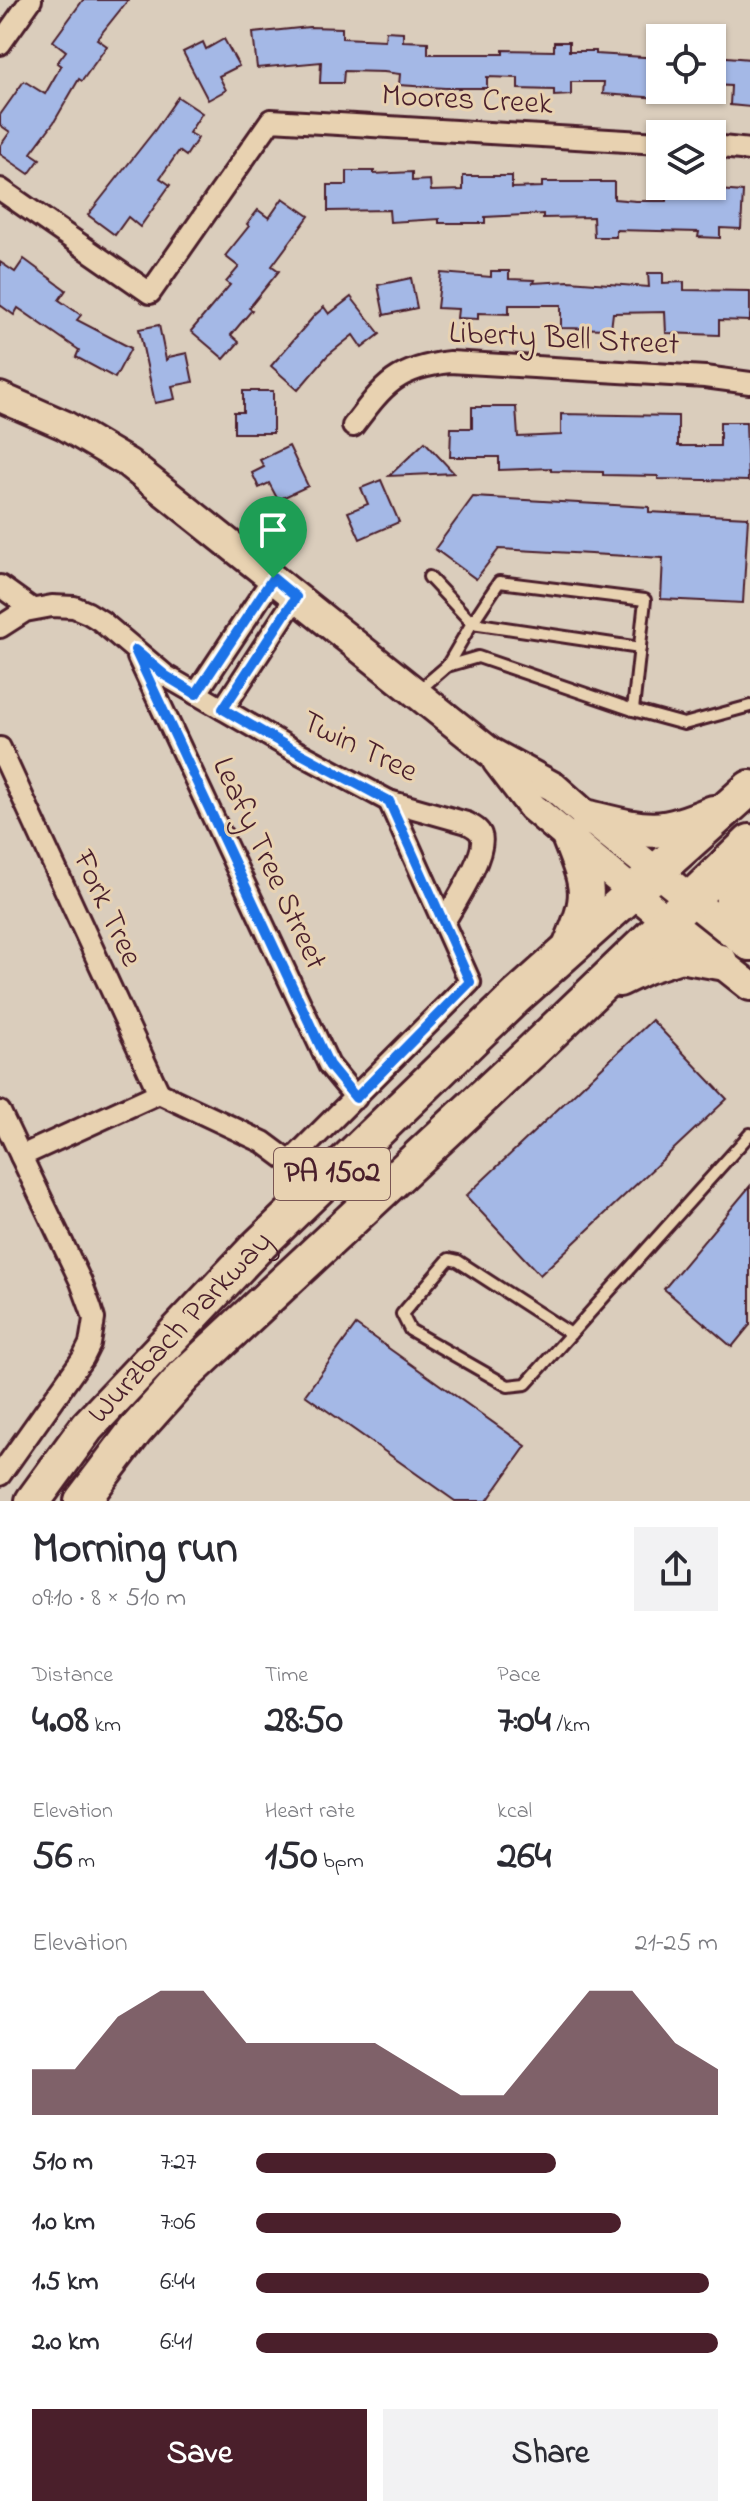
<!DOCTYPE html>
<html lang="en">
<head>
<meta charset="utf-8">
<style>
	:root { --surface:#fff; --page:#f2f2f3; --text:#2b2b33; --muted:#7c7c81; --accent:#4a1f2b }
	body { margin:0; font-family:"Indie Flower",sans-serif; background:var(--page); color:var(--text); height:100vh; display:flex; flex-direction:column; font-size:30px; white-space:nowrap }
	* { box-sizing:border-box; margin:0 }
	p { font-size:26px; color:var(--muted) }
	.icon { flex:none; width:44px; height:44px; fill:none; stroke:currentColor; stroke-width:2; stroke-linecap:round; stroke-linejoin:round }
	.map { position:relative; height:1501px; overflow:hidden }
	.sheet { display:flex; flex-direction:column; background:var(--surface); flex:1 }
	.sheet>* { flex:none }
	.buttons { position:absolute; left:646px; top:24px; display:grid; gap:16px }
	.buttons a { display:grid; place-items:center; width:80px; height:80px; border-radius:0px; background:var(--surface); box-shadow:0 2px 6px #0004; font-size:40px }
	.pin { position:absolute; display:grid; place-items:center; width:68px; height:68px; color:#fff; margin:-82px -34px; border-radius:50% 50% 50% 0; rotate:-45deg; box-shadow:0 0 8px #0007 }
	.pin .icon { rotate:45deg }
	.round { display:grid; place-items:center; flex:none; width:84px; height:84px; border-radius:0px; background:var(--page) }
	.head { display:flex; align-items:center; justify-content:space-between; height:136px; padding:0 32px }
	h1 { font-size:44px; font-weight:700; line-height:60px }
	.metrics { display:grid; grid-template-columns:repeat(3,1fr); gap:12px; height:136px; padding:8px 32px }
	.metrics div { display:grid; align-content:center }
	.metrics b { font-size:40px; font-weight:700 }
	.metrics small { font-size:22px; font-weight:400 }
	.metrics p { font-size:22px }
	.chart { height:224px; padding:16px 32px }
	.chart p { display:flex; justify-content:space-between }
	.chart svg { width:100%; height:144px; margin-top:8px; fill:var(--accent); opacity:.7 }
	.action { display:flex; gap:16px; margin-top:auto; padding:16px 32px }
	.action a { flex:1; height:92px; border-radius:0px; background:var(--accent); color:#fff; font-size:32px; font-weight:700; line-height:92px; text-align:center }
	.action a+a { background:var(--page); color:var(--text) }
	ul { padding:0 32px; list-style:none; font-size:26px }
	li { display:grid; grid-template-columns:128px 96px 1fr; align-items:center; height:60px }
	li i { height:20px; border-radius:10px; background:var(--accent) }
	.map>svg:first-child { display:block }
	.building { fill:#a4b8e6; stroke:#4a1f2b; stroke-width:2 }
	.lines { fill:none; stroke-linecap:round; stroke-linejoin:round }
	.service-casing { stroke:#4a1f2b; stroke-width:16 }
	.minor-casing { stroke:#4a1f2b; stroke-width:26 }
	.secondary-casing { stroke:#4a1f2b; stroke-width:34 }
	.trunk-casing { stroke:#4a1f2b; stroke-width:40 }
	.service { stroke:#e8d2b1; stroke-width:10 }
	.minor { stroke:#e8d2b1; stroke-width:20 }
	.secondary { stroke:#e8d2b1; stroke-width:28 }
	.trunk { stroke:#e8d2b1; stroke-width:34 }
	.route-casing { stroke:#fff; stroke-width:16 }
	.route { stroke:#1a73e8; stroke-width:10 }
	.labels { text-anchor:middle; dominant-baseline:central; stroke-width:6; stroke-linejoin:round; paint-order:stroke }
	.shield { fill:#e8d2b1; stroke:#795553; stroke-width:2 }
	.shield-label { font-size:30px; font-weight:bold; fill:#4a1f2b }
	.street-label { font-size:32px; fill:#4a1f2b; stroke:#e8d2b1 }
</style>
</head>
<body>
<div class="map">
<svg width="750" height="1501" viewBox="0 0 750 1501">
	<rect width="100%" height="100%" fill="#dacdbc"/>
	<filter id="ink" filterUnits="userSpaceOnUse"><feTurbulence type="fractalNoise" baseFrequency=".0125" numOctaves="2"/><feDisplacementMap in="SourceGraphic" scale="16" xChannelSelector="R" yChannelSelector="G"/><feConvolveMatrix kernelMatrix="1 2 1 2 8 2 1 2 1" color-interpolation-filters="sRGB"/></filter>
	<g filter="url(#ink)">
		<g class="building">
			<path d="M83,0H128L97,39L107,46L82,81L79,79L54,122L31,153L40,159L29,174L0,154V146L10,132L0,125V115L24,81L45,94L61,66L57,63L66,51L53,41Z"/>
			<path d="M309,27L342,28V38L385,40L386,31L403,32V41L428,42V54H503V50L554,51V42H569V51H596V54L660,58V98L603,94L604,82H571V95L554,96V90L518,89V78L487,77V88H445L399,85L400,74L384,72L344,71L343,83H320L321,62L257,68L253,33Z"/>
			<path d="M224,39L239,66L219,76L226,90L208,100L183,52L203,42L206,49Z"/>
			<path d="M715,56L750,59V107L730,105L731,86L713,85Z"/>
			<path d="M178,97L202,113L189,133L198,138L186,156L179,151L160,178L170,185L140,227L128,217L115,235L88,215L155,130Z"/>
			<path d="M347,171H374V174L412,172V181L430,180L431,191L463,190V176H512V188L542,187V182H614V199L636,201H667V186L743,192L741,229L720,228V238L698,237L699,232L616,230V237H594L593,217L543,218V214L485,217V223H439V219L390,222L389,210L328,211V185H347Z"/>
			<path d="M283,198L309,216L272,266L279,271L249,308L252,310L231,335L239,342L224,359L191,331L230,285L226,282L239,267L225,256L249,226L247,224L258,210L269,218Z"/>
			<path d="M24,259L66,290L59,300L81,315L77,320L131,348L115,378L76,357L79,350L18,308L14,315L0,305V262L15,272Z"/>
			<path d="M491,271H509V279L534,280L533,283L569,281L649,287L648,273H663V283L684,282V290L750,291V321L719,320V335L666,333L665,312L613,313L611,329L561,328V305H509V314L478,313V319L457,318L458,309L437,308L441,273L491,277Z"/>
			<path d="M411,278L417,308L384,315L378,285Z"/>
			<path d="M351,297L380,334L362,348L353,335L327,356L298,390L271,366L314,316L324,307L329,314Z"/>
			<path d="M159,325L166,360L169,357L187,353L193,382L172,386L175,399L155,403L139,329Z"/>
			<path d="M243,391H273V433H234V412H243Z"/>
			<path d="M472,407H516L518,437L561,435V414L678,416V446H720V422H746L748,481L658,479V476L603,475V472L551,471V468L499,470V457H450L451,428H472Z"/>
			<path d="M425,442L454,473L389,476Z"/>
			<path d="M289,446L308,486L278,500L269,483L259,488L252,473L264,467L260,460Z"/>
			<path d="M381,480L399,522L360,539L348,512L368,504L361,488Z"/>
			<path d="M473,497L649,507V512L748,517L743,603L661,599L663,558L499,549L476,579L435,549Z"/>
			<path d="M652,1020L727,1099L540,1275L466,1196Z"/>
			<path d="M750,1186V1325L732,1347L664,1289Z"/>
			<path d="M356,1325L526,1446L487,1501H455L305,1395Z"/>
		</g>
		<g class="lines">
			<defs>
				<g id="service">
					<path d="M429,577L472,623L499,582L645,600L633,710"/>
					<path d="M447,666L472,623L640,648"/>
					<path d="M418,691L447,666L478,657L633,710L684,724L750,706"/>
					<path d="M571,1334L458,1261L449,1259L402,1314L410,1330L508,1386L526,1384L750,1134"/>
				</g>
				<g id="minor">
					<path d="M0,44L31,0"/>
					<path d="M712,146L750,150"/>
					<path d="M0,189L150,293L271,120L660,143"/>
					<path d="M353,426C384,385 396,368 450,362L705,377L750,383"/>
					<path d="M0,586L32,609"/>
					<path d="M0,627L25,611L52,606L74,607L88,613L101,621L166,676L290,748L389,801L467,823C472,826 479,829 481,835C488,853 453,906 444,922"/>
					<path d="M138,657L329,1065L356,1098"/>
					<path d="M196,694L273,578"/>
					<path d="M223,709L296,597"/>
					<path d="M0,748L159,1093"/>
					<path d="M159,1093L263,1142L290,1162L470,982L389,801"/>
					<path d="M0,1112L81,1282L91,1309L94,1319L90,1344L83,1358L0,1475"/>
					<path d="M21,1156L159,1093"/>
				</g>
				<g id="secondary">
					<path d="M0,397L64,425L128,463L490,752L554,787L589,818L749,946"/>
					<path d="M497,761L532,807L668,921L750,986"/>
				</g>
				<g id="trunk">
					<path d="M589,818C646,832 658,837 713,813"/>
					<path d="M570,839C590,889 592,895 571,945"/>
					<path d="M747,851C728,889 727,906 750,943"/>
					<path d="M619,979L646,966L680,955L720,962"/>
					<path id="s1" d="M33,1501L87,1427L255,1249L517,996L750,788"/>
					<path d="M82,1501L135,1431L184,1376L532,1051L750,842"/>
				</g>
			</defs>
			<use href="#service" class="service-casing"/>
			<use href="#minor" class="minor-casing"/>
			<use href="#secondary" class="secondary-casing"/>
			<use href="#trunk" class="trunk-casing"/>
			<use href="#service" class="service"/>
			<use href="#minor" class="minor"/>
			<use href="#secondary" class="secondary"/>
			<use href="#trunk" class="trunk"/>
		</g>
	</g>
	<g class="lines" filter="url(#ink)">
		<defs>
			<path id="route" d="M273,578L296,597L223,709L290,748L389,801L470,982L356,1098L329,1065L135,650L166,676L196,694Z"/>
		</defs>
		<use href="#route" class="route-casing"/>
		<use href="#route" class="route"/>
	</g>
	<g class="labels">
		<rect class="shield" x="274" y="1148" width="116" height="52" rx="6"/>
		<g class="shield-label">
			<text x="332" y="1174">PA 1502</text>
		</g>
		<g class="street-label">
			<text transform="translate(467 101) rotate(3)">Moores Creek</text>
			<text transform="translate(564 340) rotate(3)">Liberty Bell Street</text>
			<text transform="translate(359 748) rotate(26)">Twin Tree</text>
			<text transform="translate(268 864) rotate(65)">Leafy Tree Street</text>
			<text transform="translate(106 909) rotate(65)">Fork Tree</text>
			<text stroke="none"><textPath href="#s1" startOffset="228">Wurzbach Parkway</textPath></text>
		</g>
	</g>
</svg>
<div class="buttons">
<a><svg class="icon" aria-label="locate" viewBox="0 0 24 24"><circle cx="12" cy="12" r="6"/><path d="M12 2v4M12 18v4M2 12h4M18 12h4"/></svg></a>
<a><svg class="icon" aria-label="layers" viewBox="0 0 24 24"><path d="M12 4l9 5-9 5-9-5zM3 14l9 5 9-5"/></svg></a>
</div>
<div class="pin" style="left:273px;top:578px;background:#1e9e55"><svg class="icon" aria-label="arrive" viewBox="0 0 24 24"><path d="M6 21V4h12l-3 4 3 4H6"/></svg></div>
</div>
<section class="sheet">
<div class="head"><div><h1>Morning run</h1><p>09:10 · 8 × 510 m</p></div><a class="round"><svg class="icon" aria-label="share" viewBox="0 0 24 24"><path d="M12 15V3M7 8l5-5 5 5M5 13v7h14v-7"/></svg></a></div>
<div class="metrics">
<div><p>Distance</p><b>4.08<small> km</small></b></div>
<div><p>Time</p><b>28:50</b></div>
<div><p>Pace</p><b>7:04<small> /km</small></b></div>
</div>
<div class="metrics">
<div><p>Elevation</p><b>56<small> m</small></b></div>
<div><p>Heart rate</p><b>150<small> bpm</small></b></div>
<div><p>kcal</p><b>264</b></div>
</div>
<div class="chart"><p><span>Elevation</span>21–25 m</p>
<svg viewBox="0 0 160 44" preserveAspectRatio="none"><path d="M0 44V30L10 30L20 14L30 6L40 6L50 22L60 22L70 22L80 22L90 30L100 38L110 38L120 22L130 6L140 6L150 22L160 30V44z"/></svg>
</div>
<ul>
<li><b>510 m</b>7:27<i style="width:65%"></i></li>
<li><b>1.0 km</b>7:06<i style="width:79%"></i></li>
<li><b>1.5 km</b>6:44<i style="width:98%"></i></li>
<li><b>2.0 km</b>6:41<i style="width:100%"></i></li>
</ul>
<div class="action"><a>Save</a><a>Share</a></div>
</section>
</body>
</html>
